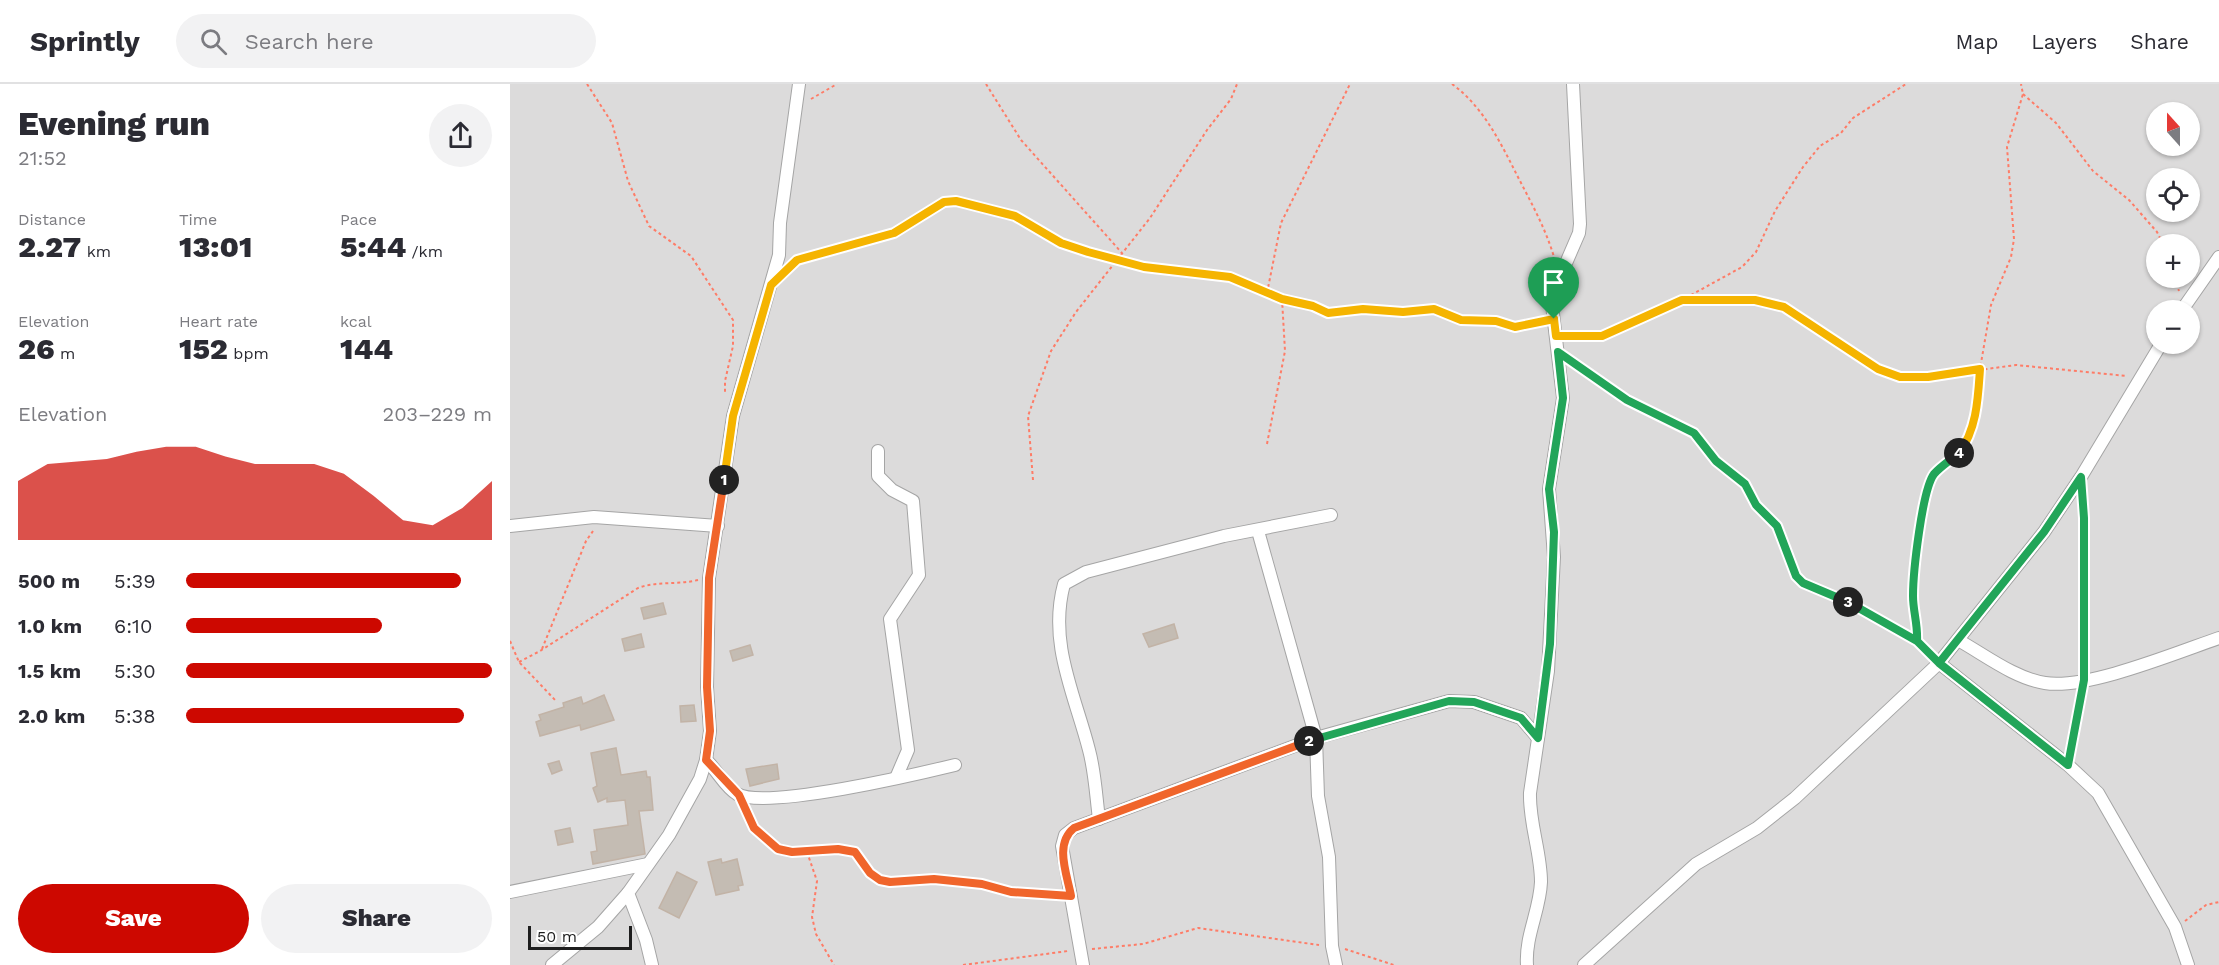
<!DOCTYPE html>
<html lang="en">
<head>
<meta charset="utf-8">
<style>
	:root { --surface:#fff; --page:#f2f2f3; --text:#2b2b33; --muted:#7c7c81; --line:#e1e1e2; --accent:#cd0800 }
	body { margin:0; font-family:"Work Sans",sans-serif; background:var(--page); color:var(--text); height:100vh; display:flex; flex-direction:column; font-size:22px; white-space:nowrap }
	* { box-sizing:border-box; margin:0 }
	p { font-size:20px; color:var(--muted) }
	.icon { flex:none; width:33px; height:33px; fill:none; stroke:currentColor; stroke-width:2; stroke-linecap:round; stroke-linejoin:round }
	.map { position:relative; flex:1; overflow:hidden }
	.drawer { display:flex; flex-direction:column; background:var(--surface); width:510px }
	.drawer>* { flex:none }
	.needle { width:39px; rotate:339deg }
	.tools { position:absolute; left:1636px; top:18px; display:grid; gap:12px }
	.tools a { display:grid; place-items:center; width:54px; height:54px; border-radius:50%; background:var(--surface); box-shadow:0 2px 4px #0004; font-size:30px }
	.scale { position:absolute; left:18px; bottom:15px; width:104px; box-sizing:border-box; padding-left:6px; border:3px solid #1e1e1e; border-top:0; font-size:16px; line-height:21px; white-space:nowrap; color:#1e1e1e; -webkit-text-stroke:4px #fff; paint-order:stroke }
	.pin { position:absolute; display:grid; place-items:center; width:51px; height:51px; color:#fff; margin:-62px -26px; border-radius:50% 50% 50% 0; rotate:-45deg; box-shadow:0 0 6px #0007 }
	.pin .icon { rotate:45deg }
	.km { position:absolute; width:30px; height:30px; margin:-15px; border-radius:50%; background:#222; color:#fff; font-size:16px; line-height:30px; text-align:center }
	.round { display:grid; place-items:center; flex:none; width:63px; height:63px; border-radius:32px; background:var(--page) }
	.head { display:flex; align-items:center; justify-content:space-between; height:102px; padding:0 18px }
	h1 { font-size:33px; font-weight:800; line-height:45px }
	.figures { display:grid; grid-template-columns:repeat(3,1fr); gap:9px; height:102px; padding:6px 18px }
	.figures div { display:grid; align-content:center }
	.figures b { font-size:30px; font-weight:800 }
	.figures small { font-size:16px; font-weight:400 }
	.figures p { font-size:16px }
	.chart { height:168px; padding:12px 18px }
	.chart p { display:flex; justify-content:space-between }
	.chart svg { width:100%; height:108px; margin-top:6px; fill:var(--accent); opacity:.7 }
	.button { display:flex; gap:12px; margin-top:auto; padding:12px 18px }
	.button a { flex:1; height:69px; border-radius:36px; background:var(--accent); color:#fff; font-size:24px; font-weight:800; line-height:69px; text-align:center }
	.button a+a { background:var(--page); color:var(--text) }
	ul { padding:0 18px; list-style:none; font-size:20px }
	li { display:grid; grid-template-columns:96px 72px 1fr; align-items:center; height:45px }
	li i { height:15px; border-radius:8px; background:var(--accent) }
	header { display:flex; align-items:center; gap:36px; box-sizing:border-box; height:84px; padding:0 30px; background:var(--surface); border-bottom:2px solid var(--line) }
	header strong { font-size:28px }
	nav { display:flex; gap:33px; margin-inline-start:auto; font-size:21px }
	.search { width:420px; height:54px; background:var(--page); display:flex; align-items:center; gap:15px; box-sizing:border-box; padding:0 21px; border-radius:33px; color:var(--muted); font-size:22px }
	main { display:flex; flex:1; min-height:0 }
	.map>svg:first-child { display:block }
	.residential { fill:#dcdbdb; fill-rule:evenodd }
	.building { fill:#c4bcb3; stroke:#c2b3a6; stroke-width:1.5 }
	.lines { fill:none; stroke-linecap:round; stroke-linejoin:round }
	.minor-casing { stroke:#a5a5a5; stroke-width:14 }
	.path { stroke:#fe7c67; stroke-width:2; stroke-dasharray:3 3; stroke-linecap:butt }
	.minor { stroke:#fff; stroke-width:12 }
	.split-1-casing { stroke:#fff; stroke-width:12 }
	.split-2-casing { stroke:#fff; stroke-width:12 }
	.split-3-casing { stroke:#fff; stroke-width:12 }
	.split-4-casing { stroke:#fff; stroke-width:12 }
	.split-5-casing { stroke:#fff; stroke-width:12 }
	.split-1 { stroke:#f5b400; stroke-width:8 }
	.split-2 { stroke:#f0652b; stroke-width:8 }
	.split-3 { stroke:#22a559; stroke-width:8 }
	.split-4 { stroke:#22a559; stroke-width:8 }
	.split-5 { stroke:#f5b400; stroke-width:8 }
</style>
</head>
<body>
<header>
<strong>Sprintly</strong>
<div class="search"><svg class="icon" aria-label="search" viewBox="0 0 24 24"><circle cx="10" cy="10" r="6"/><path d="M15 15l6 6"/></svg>Search here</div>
<nav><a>Map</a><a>Layers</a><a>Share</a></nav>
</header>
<main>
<section class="drawer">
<div class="head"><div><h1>Evening run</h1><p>21:52</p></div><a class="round"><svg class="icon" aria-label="share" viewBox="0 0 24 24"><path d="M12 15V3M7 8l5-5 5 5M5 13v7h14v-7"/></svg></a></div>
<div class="figures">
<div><p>Distance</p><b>2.27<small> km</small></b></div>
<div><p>Time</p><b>13:01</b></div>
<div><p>Pace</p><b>5:44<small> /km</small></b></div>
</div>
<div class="figures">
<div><p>Elevation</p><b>26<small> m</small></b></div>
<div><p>Heart rate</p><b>152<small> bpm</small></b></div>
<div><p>kcal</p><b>144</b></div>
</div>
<div class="chart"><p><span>Elevation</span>203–229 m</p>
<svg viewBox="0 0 160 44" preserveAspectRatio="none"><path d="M0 44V20L10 13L20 12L30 11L40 8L50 6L60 6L70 10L80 13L90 13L100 13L110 17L120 26L130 36L140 38L150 31L160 20V44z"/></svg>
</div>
<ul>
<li><b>500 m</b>5:39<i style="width:90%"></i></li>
<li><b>1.0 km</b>6:10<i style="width:64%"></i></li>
<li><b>1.5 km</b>5:30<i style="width:100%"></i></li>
<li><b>2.0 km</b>5:38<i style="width:91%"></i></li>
</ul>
<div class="button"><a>Save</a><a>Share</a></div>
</section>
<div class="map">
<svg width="1709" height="881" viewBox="0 0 1709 881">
	<rect width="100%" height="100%" fill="#f0ece4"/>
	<path class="residential" d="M0,0H1709V881H0ZM1647,28H1680V62H1647ZM1647,94H1680V128H1647ZM1647,160H1680V194H1647ZM1647,226H1680V260H1647Z"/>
	<g class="building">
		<path d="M153,519L156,530L134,535L131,524Z"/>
		<path d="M664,540L668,554L639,563L633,550Z"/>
		<path d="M131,550L134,563L115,567L112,555Z"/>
		<path d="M240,561L243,571L223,577L220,567Z"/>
		<path d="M94,611L104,636L71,646L70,641L30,652L26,638L31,636L29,631L54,623L53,619L71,613L73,620Z"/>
		<path d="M184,621L186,637L171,638L170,622Z"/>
		<path d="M106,664L111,691L136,687L137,693H140L143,726L129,727L135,770L83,780L81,768L87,767L84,746L118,741L115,716L97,718V714L88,718L83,704L87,702L81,669Z"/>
		<path d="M49,677L52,686L42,690L38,680Z"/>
		<path d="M267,680L269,695L240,702L236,685Z"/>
		<path d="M60,744L63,758L48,761L45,747Z"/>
		<path d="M211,775L212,779L227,775L233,801L228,802L229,806L206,811L198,778Z"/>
		<path d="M167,788L187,798L169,834L149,824Z"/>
	</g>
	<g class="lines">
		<defs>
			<g id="minor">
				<path d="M1672,226L1709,173"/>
				<path d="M368,367V392L382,406L403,417L409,491L380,535L398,666L386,694"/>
				<path d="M0,442L84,433L208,442"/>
				<path d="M748,447L806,654L808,712L819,773L822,862L826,881"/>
				<path d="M1448,556C1475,571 1504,594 1535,599C1576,606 1668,568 1709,554"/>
				<path d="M1429,579L1558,681L1588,709L1665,843L1678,881"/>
				<path d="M196,676C207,686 215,703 227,710C256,726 408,690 445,681"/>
				<path d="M589,735C586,712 585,688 579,666C565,611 538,559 554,500L576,488L714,452L821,431"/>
				<path d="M0,808L138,780"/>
				<path d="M42,881L88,843L118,809"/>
				<path d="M142,881L136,856L118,809L159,751L190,695L196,676L200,647L197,603L199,494L223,332L269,171L270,139L289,0"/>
				<path d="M573,881L552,762L555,751L564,744L806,654L939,617L964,618L1011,634L1028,654"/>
				<path d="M1017,881C1015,852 1030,826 1031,798C1031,768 1019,739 1020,709L1038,587L1044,473L1039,405L1053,314L1042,221L1050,193L1069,149L1070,140L1063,0"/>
				<path d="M1074,881L1186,780L1247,744L1285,714L1429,579L1534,448L1571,393L1651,260"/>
			</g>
		</defs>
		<use href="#minor" class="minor-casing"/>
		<g class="path">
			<path d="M77,0L102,39L118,97L139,142L181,172L223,236V262L215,297V310"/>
			<path d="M476,0L511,56L612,169"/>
			<path d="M942,0C975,24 992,62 1010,97C1023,122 1036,146 1044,173"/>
			<path d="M1513,10L1546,39L1583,87L1619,116L1647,148L1653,160"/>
			<path d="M301,15L327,0"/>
			<path d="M280,182L291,174L384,149L426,122L434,118L446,117L505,132L551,159L578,168L634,183L720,193L772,215L803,222L818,229L853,225L893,229L916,224L929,226L958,238L980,237L1005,243L1032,238"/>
			<path d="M1664,194L1669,207"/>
			<path d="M757,209L771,139L840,0"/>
			<path d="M1172,216L1262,218L1274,223L1368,285L1390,293H1418L1506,281L1617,292"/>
			<path d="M1058,253L1092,252L1172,216L1232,183L1246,168L1265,127L1293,83L1310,62L1331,49L1343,34L1396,0"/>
			<path d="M1060,276L1117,316L1184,349L1206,377L1235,400L1246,421L1267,443L1286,492L1293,499C1332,515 1392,537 1420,569"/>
			<path d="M757,360L775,267L772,215"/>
			<path d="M523,396L518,332L541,267L566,228L640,134L697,46L721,15L727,0"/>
			<path d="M1573,415L1574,584"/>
			<path d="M0,557L9,578L46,617"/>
			<path d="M1407,557L1408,540L1403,512L1405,485L1417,405L1424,390L1455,361L1467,330L1470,285L1481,221L1501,173L1504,155L1497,63L1513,10L1511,0"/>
			<path d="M32,565L76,457L83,447"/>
			<path d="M9,578L30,567L128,504C147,497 167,501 188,496"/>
			<path d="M1561,666L1571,610"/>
			<path d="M234,725C259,791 298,756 345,768L360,789L370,796L380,798L424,795L472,800L501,808L549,812"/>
			<path d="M297,768L307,797L302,833L306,850L324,881"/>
			<path d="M1675,837L1696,821L1709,818"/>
			<path d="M582,865L633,860L688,844L809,861"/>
			<path d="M835,865L884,881"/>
			<path d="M453,881L558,867"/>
		</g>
		<use href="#minor" class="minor"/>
	</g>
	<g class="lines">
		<defs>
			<path id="split-1" d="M214,396L223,332L261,201L287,176L384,149L434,118L446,117L505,132L551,159L578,168L634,183L720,193L772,215L803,222L818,229L853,225L893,228L924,225L951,236L986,237L1005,243L1044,235"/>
			<path id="split-2" d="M214,396L199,494L197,603L200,647L196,676L229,711L244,744L268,765L282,768L328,765L345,768L360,789L370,796L380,798L424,795L472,800L501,808L561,812C557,790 544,760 564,744L799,657"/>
			<path id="split-3" d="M799,657L939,617L964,618L1011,634L1028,654L1040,560L1044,448L1039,405L1053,314L1048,268L1117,316L1184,349L1206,377L1235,400L1246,421L1267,442L1286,492L1293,499L1338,518"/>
			<path id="split-4" d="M1338,518L1407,557L1429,579L1534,448L1571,393L1574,434V596L1558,681L1429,579L1407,557C1408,541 1403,527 1403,512C1403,489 1412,406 1424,390C1431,382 1441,376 1449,369"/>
			<path id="split-5" d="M1044,235L1046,252H1092L1172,216H1245L1274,223L1368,285L1390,293H1418L1470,285C1468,314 1467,345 1449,369"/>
		</defs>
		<use href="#split-1" class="split-1-casing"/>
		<use href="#split-2" class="split-2-casing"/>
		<use href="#split-3" class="split-3-casing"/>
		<use href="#split-4" class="split-4-casing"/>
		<use href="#split-5" class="split-5-casing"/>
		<use href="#split-1" class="split-1"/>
		<use href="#split-2" class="split-2"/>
		<use href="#split-3" class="split-3"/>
		<use href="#split-4" class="split-4"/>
		<use href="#split-5" class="split-5"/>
	</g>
</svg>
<div class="tools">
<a><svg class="needle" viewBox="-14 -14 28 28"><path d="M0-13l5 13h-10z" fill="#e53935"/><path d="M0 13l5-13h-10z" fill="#7c7c81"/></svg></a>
<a><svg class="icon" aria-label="locate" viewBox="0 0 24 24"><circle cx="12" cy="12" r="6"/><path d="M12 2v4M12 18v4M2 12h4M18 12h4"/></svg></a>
<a>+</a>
<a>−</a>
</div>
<div class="scale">50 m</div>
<div class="pin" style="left:1044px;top:235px;background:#1e9e55"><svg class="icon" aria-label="arrive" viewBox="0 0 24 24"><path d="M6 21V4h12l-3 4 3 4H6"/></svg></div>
<b class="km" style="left:214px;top:396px">1</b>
<b class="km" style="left:799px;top:657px">2</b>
<b class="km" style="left:1338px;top:518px">3</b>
<b class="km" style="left:1449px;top:369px">4</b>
</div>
</main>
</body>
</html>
